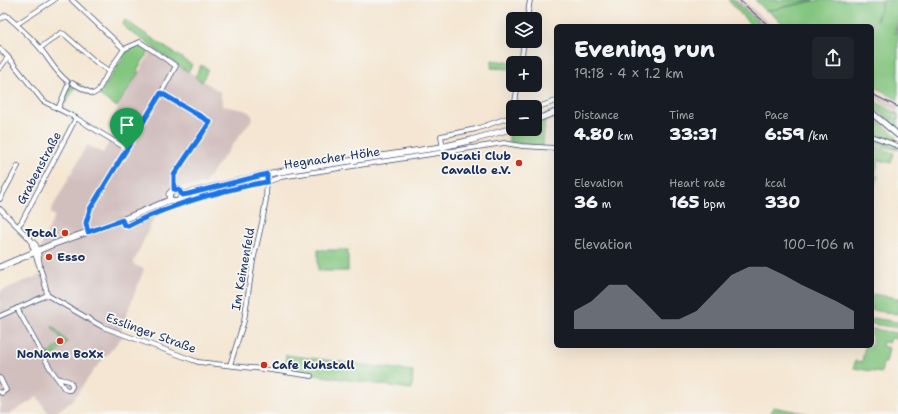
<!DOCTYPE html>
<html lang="en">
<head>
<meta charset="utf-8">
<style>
	:root { --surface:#171b24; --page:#20242c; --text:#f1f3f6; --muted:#9ea1a6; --accent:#8c9099 }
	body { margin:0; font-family:"Shantell Sans",sans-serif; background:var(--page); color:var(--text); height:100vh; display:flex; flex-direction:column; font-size:15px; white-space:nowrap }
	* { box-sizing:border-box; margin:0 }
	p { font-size:13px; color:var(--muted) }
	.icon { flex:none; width:22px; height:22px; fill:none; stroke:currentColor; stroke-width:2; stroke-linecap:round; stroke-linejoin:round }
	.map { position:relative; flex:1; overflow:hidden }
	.details { position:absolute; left:554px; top:24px; width:320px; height:324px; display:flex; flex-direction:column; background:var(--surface); border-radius:6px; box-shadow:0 4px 16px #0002 }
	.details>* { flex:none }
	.controls { position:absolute; left:506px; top:12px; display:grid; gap:8px }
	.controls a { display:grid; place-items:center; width:36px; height:36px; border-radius:6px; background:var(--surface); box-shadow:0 4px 16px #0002; font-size:20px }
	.pin { position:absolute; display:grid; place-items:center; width:34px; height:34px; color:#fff; margin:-41px -17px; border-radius:50% 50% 50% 0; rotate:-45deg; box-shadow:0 0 4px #0007 }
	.pin .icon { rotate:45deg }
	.round { display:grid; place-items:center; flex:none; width:42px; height:42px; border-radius:6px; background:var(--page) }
	.head { display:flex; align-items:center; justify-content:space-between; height:68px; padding:0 20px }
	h1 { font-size:22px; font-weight:800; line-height:30px }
	.figures { display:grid; grid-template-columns:repeat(3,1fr); gap:6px; height:68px; padding:4px 20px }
	.figures div { display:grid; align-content:center }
	.figures b { font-size:17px; font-weight:800 }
	.figures small { font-size:11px; font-weight:400 }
	.figures p { font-size:11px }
	.chart { height:112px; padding:8px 20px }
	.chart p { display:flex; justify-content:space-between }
	.chart svg { width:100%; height:72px; margin-top:4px; fill:var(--accent); opacity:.7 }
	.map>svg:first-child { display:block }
	.industrial { fill:#d1bfbe }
	.green { fill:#83c67f; stroke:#4f7a6e }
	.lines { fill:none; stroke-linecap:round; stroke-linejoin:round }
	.street-casing { stroke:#3c4a6f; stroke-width:5.5 }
	.secondary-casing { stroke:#3c4a6f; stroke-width:7 }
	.street { stroke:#fff; stroke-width:4 }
	.secondary { stroke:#fff; stroke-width:5.5 }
	.rail { stroke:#1b2f5e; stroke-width:1 }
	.route-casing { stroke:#fff; stroke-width:8 }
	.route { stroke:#1a73e8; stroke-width:5 }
	.poi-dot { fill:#c8321e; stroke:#f6f6f2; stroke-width:1.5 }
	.labels { text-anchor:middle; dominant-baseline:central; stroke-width:3.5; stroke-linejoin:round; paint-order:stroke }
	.poi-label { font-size:12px; font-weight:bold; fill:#1b2f5e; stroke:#f6f6f2; text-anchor:end }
	.street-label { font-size:12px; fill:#1b2f5e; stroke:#f6f6f2 }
</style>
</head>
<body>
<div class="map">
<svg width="898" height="414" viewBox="0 0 898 414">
	<rect width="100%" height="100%" fill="#f6f6f2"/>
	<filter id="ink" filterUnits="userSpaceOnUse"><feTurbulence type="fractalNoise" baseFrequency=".025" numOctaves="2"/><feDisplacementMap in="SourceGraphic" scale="8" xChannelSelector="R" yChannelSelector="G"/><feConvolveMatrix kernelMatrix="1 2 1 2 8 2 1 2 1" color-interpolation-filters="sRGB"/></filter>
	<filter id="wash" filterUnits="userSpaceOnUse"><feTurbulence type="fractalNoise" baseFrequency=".012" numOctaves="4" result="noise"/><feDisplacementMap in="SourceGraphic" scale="16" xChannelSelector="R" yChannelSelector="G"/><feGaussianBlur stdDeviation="0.9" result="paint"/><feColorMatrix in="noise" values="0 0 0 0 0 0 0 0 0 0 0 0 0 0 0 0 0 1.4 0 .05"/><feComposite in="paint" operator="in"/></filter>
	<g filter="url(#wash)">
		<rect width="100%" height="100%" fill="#f4e6d2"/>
		<g class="industrial">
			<path d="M734,0H743L772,26H763Z"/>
			<path d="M153,48L220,92L223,106L244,110L250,113L253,118L203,184L170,188L152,222L133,264L144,269L119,334L123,336L94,370L72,401L54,414H49L37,397L10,414H0V291L45,273L39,255L43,241L55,216L50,212L87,145L103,153L114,133L107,127Z"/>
			<path d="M872,92L898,105V112L872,97Z"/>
		</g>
		<g class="green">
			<path d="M728,0H734L763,26H753L749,23Z"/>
			<path d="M755,0H814L766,11Z"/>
			<path d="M818,0H879L882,3L877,19L870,26H786L768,11Z"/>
			<path d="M881,0H898V19L894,33H896L898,24V100L872,85V26L877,21L883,3Z"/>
			<path d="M125,20L192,65L188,72L124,27L123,23Z"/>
			<path d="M137,44L149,51L137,70L139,72L117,107L99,95L123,58L121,56V55Z"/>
			<path d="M492,60L517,63H513V69L491,68Z"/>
			<path d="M201,65L208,69L202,82L195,77Z"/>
			<path d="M72,86L75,87L66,103L63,102L69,88Z"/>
			<path d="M872,100L898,114L890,119L897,118L898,115V127L885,118H889L885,117L872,107Z"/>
			<path d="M872,116L896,136V143L872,134Z"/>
			<path d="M545,120L543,146L509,142V132L518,129H535V123Z"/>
			<path d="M872,138L898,147V150L872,143Z"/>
			<path d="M872,145L894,153L891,163L879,160L875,175L878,176L872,194Z"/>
			<rect x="318" y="250" width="30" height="21"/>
			<path d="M872,294L898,298V314L872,310Z"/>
			<path d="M872,318L898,322V328L872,324Z"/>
			<path d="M53,326L67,342L65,345L47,362L44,356L48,352L49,354L63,341L52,327Z"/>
			<path d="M872,329L898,333V339L890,338L889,343L883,342L882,346L889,348L886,363H883L881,373L854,368L855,361L862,362L865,346H872Z"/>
			<path d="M286,355L413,371L412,388L411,389L280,370V369H284Z"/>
			<path d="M773,407L810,414H771Z"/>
		</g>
	</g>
	<g filter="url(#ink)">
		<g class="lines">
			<defs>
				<g id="street">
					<path d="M72,0L124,49"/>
					<path d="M0,19L6,15C18,26 30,36 40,48C49,59 56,73 67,81"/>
					<path d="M527,19L530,0"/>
					<path d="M17,24L54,0"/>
					<path d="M40,48L61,33L64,34L97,63L109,71"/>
					<path d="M0,49L8,57L43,101L76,118L127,149"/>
					<path d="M124,49L140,42L176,66L161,93"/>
					<path d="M521,63L524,41"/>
					<path d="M0,68L8,57"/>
					<path d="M72,83L93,94L98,91L109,71L124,49"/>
					<path d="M514,107L518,85"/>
					<path d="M535,108L556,101"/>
					<path d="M58,109L68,85"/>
					<path d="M872,136L898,146"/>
					<path d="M443,149L441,136L476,129L513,116"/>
					<path d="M0,199L18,166"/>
					<path d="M0,209L36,245L38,251L40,265"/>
					<path d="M122,220L124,225L127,226L163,210L189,201L247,185L267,182L281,177L504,143L522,146L556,148"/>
					<path d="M18,226L22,221L76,118"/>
					<path d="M88,232C85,223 86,218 90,209L161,93L209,122L174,175V189"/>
					<path d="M30,238C35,258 45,275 47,295"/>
					<path d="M47,295L103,327L190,359L198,362L271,370L311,376"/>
					<path d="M17,308L50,368L64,388L67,390H70L72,387C72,379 64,381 58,378"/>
					<path d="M0,316L47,295"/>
					<path d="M230,365L244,321L253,261L263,218L266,199L267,174"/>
					<path d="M0,378L6,390L2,393L0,392"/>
				</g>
				<g id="secondary">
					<path d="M872,113L898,135"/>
					<path d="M535,120L556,112"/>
					<path d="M182,195L267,174L296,169L442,147L472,140L513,128"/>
					<path d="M170,200L169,194L174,189L179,190L182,195"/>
					<path d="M170,200L174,202L179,201L182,195"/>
					<path d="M0,267L51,245L122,220L170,200"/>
				</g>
			</defs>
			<use href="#street" class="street-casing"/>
			<use href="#secondary" class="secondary-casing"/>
			<use href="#street" class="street"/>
			<use href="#secondary" class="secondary"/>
			<g class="rail">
				<path d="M739,0L769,26"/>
				<path d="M872,94L898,107"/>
			</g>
		</g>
	</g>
	<g class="lines" filter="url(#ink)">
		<defs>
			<path id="route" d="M161,93L210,122L174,175V189L179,190L182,195L188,194L267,174V182C246,185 226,191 206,196C179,204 152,213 128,226L124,225L122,220L88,232L86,223L90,209Z"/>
		</defs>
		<use href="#route" class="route-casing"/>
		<use href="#route" class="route"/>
	</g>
	<g class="poi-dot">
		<circle cx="519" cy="163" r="4"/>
		<circle cx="65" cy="233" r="4"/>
		<circle cx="49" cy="257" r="4"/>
		<circle cx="60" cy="341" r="4"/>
		<circle cx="264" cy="365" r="4"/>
	</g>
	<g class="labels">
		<g class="poi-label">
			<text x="511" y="156">Ducati Club<tspan x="511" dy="14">Cavallo e.V.</tspan></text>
			<text x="57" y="233">Total</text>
			<text x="57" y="257" text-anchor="start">Esso</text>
			<text x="60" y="354" text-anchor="middle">NoName BoXx</text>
			<text x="272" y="365" text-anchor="start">Cafe Kuhstall</text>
		</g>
		<g class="street-label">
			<text transform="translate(332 158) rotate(-8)">Hegnacher Höhe</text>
			<text transform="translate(39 168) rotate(-62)">Grabenstraße</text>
			<text transform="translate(243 269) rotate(-80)">Im Keimenfeld</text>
			<text transform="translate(151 333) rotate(20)">Esslinger Straße</text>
		</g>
	</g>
</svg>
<div class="controls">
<a><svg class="icon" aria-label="layers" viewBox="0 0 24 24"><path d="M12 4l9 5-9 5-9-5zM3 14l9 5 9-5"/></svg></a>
<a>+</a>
<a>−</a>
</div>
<div class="pin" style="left:127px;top:149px;background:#1e9e55"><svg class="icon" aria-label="arrive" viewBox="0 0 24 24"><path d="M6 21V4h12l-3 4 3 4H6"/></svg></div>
<section class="details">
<div class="head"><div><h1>Evening run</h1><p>19:18 · 4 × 1.2 km</p></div><a class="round"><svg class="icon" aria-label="share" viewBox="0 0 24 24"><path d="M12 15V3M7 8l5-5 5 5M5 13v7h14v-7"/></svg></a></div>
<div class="figures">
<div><p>Distance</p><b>4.80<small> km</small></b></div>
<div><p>Time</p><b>33:31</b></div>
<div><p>Pace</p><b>6:59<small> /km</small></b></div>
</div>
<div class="figures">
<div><p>Elevation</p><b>36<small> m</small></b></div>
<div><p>Heart rate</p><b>165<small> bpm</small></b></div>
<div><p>kcal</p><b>330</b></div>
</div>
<div class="chart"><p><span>Elevation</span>100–106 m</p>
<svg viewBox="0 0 160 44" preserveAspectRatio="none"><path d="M0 44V33L10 27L20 17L30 17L40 27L50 38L60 38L70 33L80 22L90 11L100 6L110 6L120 11L130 17L140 22L150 27L160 33V44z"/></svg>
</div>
</section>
</div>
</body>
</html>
